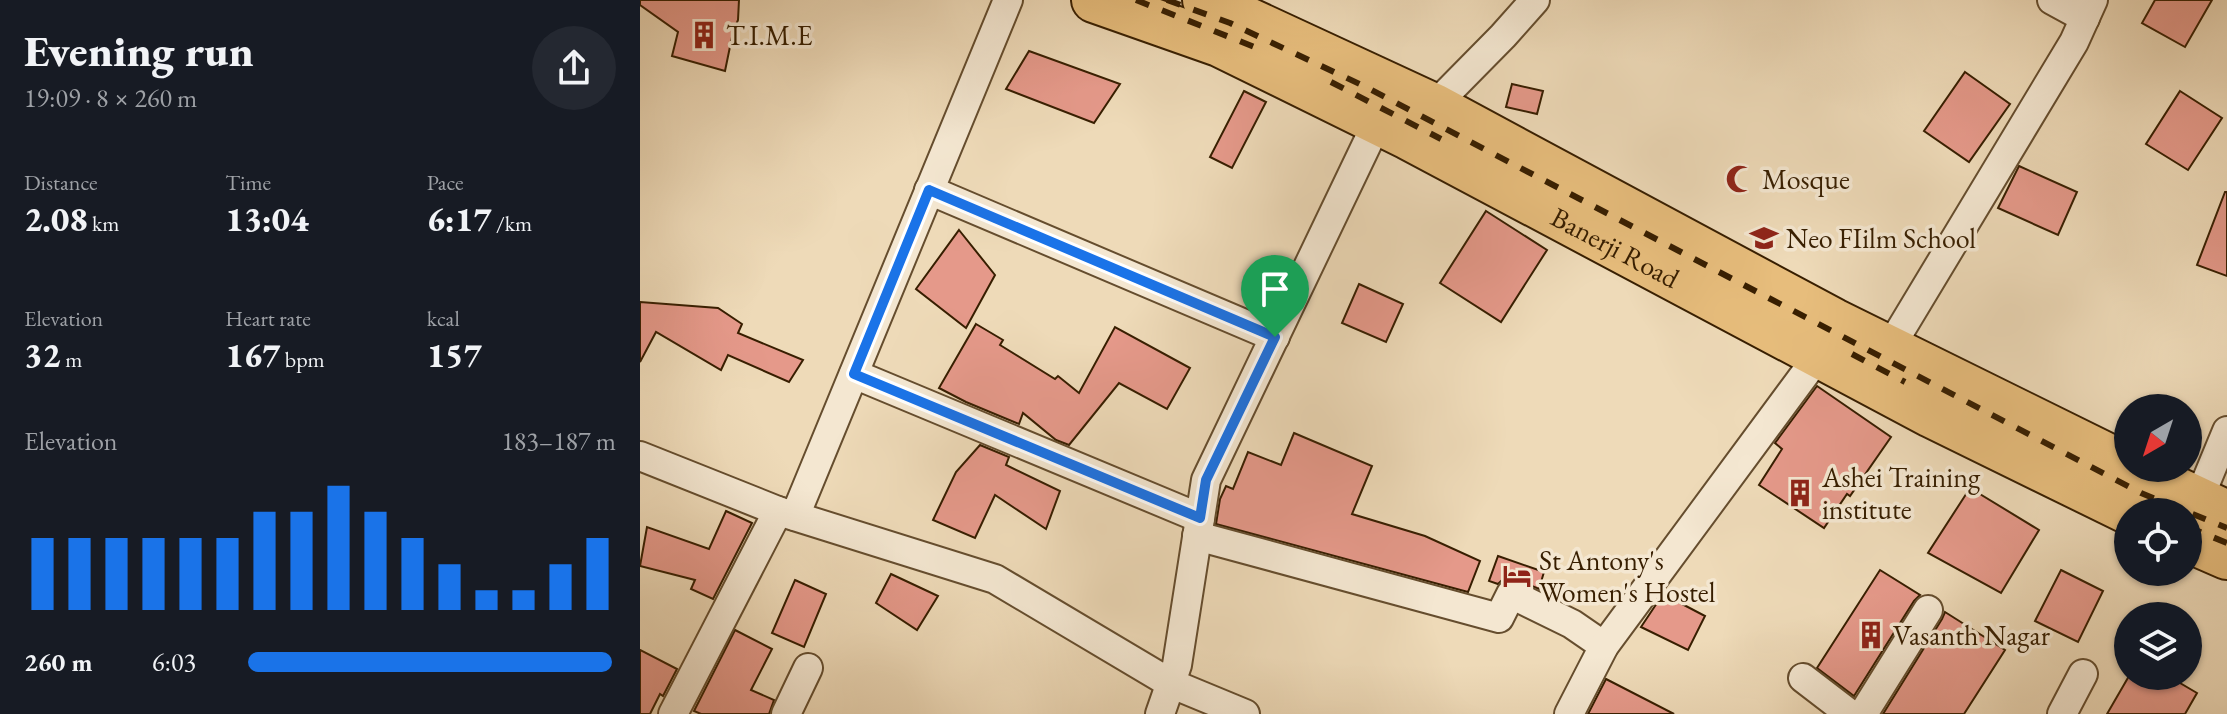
<!DOCTYPE html>
<html lang="en">
<head>
<meta charset="utf-8">
<style>
	:root { --surface:#171b24; --page:#242831; --text:#f1f3f6; --muted:#9ea1a6; --accent:#1a73e8 }
	body { margin:0; font-family:"EB Garamond",serif; background:var(--page); color:var(--text); height:100vh; display:flex; flex-direction:column; font-size:30px; white-space:nowrap }
	* { box-sizing:border-box; margin:0 }
	p { font-size:26px; color:var(--muted) }
	.icon { flex:none; width:44px; height:44px; fill:none; stroke:currentColor; stroke-width:2; stroke-linecap:round; stroke-linejoin:round }
	.map { position:relative; flex:1; overflow:hidden }
	.drawer { display:flex; flex-direction:column; background:var(--surface); width:640px }
	.drawer>* { flex:none }
	.needle { width:52px; rotate:219deg }
	.tools { position:absolute; left:1474px; top:394px; display:grid; gap:16px }
	.tools a { display:grid; place-items:center; width:88px; height:88px; border-radius:50%; background:var(--surface); box-shadow:0 2px 6px #0004; font-size:40px }
	.pin { position:absolute; display:grid; place-items:center; width:68px; height:68px; color:#fff; margin:-82px -34px; border-radius:50% 50% 50% 0; rotate:-45deg; box-shadow:0 0 8px #0007 }
	.pin .icon { rotate:45deg }
	.round { display:grid; place-items:center; flex:none; width:84px; height:84px; border-radius:42px; background:var(--page) }
	.overview { display:flex; align-items:center; justify-content:space-between; height:136px; padding:0 24px }
	h1 { font-size:44px; font-weight:800; line-height:60px }
	.metrics { display:grid; grid-template-columns:repeat(3,1fr); gap:12px; height:136px; padding:8px 24px }
	.metrics div { display:grid; align-content:center }
	.metrics b { font-size:34px; font-weight:800 }
	.metrics small { font-size:22px; font-weight:400 }
	.metrics p { font-size:22px }
	.chart { height:224px; padding:16px 24px }
	.chart p { display:flex; justify-content:space-between }
	.chart svg { width:100%; height:144px; margin-top:8px; stroke:var(--accent); stroke-width:6 }
	ul { padding:0 24px; list-style:none; font-size:26px }
	li { display:grid; grid-template-columns:128px 96px 1fr; align-items:center; height:60px }
	li i { height:20px; border-radius:10px; background:var(--accent) }
	main { display:flex; flex:1; min-height:0 }
	.map>svg:first-child { display:block }
	.building { fill:#e5998a; stroke:#371e00; stroke-width:2 }
	.lines { fill:none; stroke-linecap:round; stroke-linejoin:round }
	.minor-casing { stroke:#654d2e; stroke-width:32 }
	.primary-casing { stroke:#371e00; stroke-width:48 }
	.minor { stroke:#f4e7d1; stroke-width:28 }
	.primary { stroke:#e7bd7c; stroke-width:44 }
	.rail { stroke:#371e00; stroke-width:6; stroke-dasharray:14 14; stroke-linecap:butt }
	.route-casing { stroke:#fff; stroke-width:16 }
	.route { stroke:#1a73e8; stroke-width:10 }
	.labels { text-anchor:middle; dominant-baseline:central; stroke-width:7; stroke-linejoin:round; paint-order:stroke }
	.poi-label { font-size:28px; fill:#371e00; stroke:#f4e7d1; text-anchor:start }
	.street-label { font-size:28px; fill:#371e00; stroke:#f4e7d1 }
</style>
</head>
<body>
<main>
<section class="drawer">
<div class="overview"><div><h1>Evening run</h1><p>19:09 · 8 × 260 m</p></div><a class="round"><svg class="icon" aria-label="share" viewBox="0 0 24 24"><path d="M12 15V3M7 8l5-5 5 5M5 13v7h14v-7"/></svg></a></div>
<div class="metrics">
<div><p>Distance</p><b>2.08<small> km</small></b></div>
<div><p>Time</p><b>13:04</b></div>
<div><p>Pace</p><b>6:17<small> /km</small></b></div>
</div>
<div class="metrics">
<div><p>Elevation</p><b>32<small> m</small></b></div>
<div><p>Heart rate</p><b>167<small> bpm</small></b></div>
<div><p>kcal</p><b>157</b></div>
</div>
<div class="chart"><p><span>Elevation</span>183–187 m</p>
<svg viewBox="0 0 160 44" preserveAspectRatio="none"><path d="M5 44V22M15 44V22M25 44V22M35 44V22M45 44V22M55 44V22M65 44V14M75 44V14M85 44V6M95 44V14M105 44V22M115 44V30M125 44V38M135 44V38M145 44V30M155 44V22"/></svg>
</div>
<ul>
<li><b>260 m</b>6:03<i style="width:99%"></i></li>
</ul>
</section>
<div class="map">
<svg width="1587" height="714" viewBox="0 0 1587 714">
	<rect width="100%" height="100%" fill="#eedab8"/>
	<filter id="stains"><feTurbulence type="fractalNoise" baseFrequency=".0025" numOctaves="4"/><feColorMatrix values="0 0 0 0 .2 0 0 0 0 .09 0 0 0 0 .02 0 0 0 .5 -.17"/></filter>
	<radialGradient id="worn" r=".72"><stop offset=".6" stop-color="#630" stop-opacity="0"/><stop offset="1" stop-color="#630" stop-opacity=".3"/></radialGradient>
	<g class="building">
		<path d="M0,0H99L98,20L93,32L85,71L32,56L38,32L0,5Z"/>
		<path d="M1515,0H1572L1545,47L1502,23Z"/>
		<path d="M389,51L480,84L454,123L366,89Z"/>
		<path d="M1325,72L1370,104L1329,162L1284,131Z"/>
		<path d="M872,84L903,91L897,114L866,107Z"/>
		<path d="M604,91L626,102L592,168L570,157Z"/>
		<path d="M1540,91L1582,118L1548,170L1506,144Z"/>
		<path d="M1379,166L1437,192L1418,235L1358,208Z"/>
		<path d="M1585,192H1587V276L1557,265Z"/>
		<path d="M846,211L907,250L861,322L800,283Z"/>
		<path d="M319,230L355,275L326,328L276,289Z"/>
		<path d="M719,284L763,304L746,342L702,323Z"/>
		<path d="M0,302L78,308L102,324L98,333L163,360L149,382L88,355L81,370L16,332L0,362Z"/>
		<path d="M336,324L363,340L360,345L415,379L418,376L439,393L475,327L550,368L527,409L479,383L429,445L416,440L383,413L379,424L326,402L299,388Z"/>
		<path d="M1177,386L1251,437L1210,496L1207,494L1184,528L1119,485L1142,449L1135,443Z"/>
		<path d="M654,433L732,466L712,514L785,536L840,561L828,592L576,524L580,499L586,486L593,489L608,452L641,465Z"/>
		<path d="M340,445L369,457L366,465L420,491L406,529L355,495L335,538L293,520L316,472Z"/>
		<path d="M1330,488L1399,530L1361,593L1288,553Z"/>
		<path d="M86,511L112,523L73,599L51,589L55,580L0,566L7,527L69,549Z"/>
		<path d="M858,556L904,572L899,589L871,577L862,580L858,584L849,581Z"/>
		<path d="M1240,570L1280,595L1274,601L1214,696L1177,668Z"/>
		<path d="M1421,570L1463,591L1438,642L1395,621Z"/>
		<path d="M251,574L298,596L277,630L236,603Z"/>
		<path d="M155,580L186,594L164,647L132,633Z"/>
		<path d="M1023,594L1065,616L1048,650L1001,627Z"/>
		<path d="M1305,612L1365,650L1324,714H1243L1302,619Z"/>
		<path d="M95,630L132,649L111,690L134,700L129,714H61L54,711Z"/>
		<path d="M0,650L37,669L23,696L20,694L10,714H0Z"/>
		<path d="M1489,676H1528L1557,693L1545,714H1467Z"/>
		<path d="M966,679L1034,714H948Z"/>
	</g>
	<g class="lines">
		<defs>
			<g id="minor">
				<path d="M1412,0L1445,18"/>
				<path d="M794,106L863,36L895,0"/>
				<path d="M289,190L635,337"/>
				<path d="M1249,349L1434,42L1453,0"/>
				<path d="M214,374L560,518"/>
				<path d="M0,456L138,511L355,579L530,683L605,714"/>
				<path d="M1558,501L1587,431"/>
				<path d="M155,516L368,0"/>
				<path d="M557,536L859,618L871,594L932,624L964,646"/>
				<path d="M1163,678L1210,714"/>
				<path d="M33,714L138,511"/>
				<path d="M146,714L168,668"/>
				<path d="M520,714L537,665L566,480L737,123"/>
				<path d="M929,714L964,646L1179,355"/>
				<path d="M1223,714L1288,610"/>
				<path d="M1422,714L1443,674"/>
			</g>
			<g id="primary">
				<path id="s1" d="M454,0L579,44L768,137L1291,415L1489,512"/>
				<path d="M565,0L794,106L1194,321L1488,466"/>
				<path d="M1491,468L1587,513"/>
				<path d="M1548,540L1587,557"/>
			</g>
		</defs>
		<use href="#minor" class="minor-casing"/>
		<use href="#primary" class="primary-casing"/>
		<use href="#minor" class="minor"/>
		<use href="#primary" class="primary"/>
		<g class="rail">
			<path d="M496,0L622,50"/>
			<path d="M527,0L590,23L726,87L1501,493L1587,528"/>
			<path d="M691,82L801,139"/>
			<path d="M1212,354L1265,382"/>
			<path d="M1548,527L1587,543"/>
		</g>
	</g>
	<g class="lines">
		<defs>
			<path id="route" d="M289,190L635,337L566,480L560,518L214,374Z"/>
		</defs>
		<use href="#route" class="route-casing"/>
		<use href="#route" class="route"/>
	</g>
	<defs>
		<symbol id="building-bare" viewBox="-9 -9 18 18"><path d="M-4-6H4V6H1V3H-1V6H-4ZM-2.5-4.3h1.7v1.8h-1.7ZM.8-4.3h1.7v1.8H.8ZM-2.5-1h1.7V.8h-1.7ZM.8-1h1.7V.8H.8Z" fill="#8f2418" stroke="#f4e7d1" stroke-width="2.5" paint-order="stroke"/></symbol>
		<symbol id="mosque-bare" viewBox="-9 -9 18 18"><path d="M3.5-4.9A6 6 0 1 0 3.5 4.9A5 5 0 1 1 3.5-4.9Z" fill="#8f2418" stroke="#f4e7d1" stroke-width="2.5" paint-order="stroke"/></symbol>
		<symbol id="school-bare" viewBox="-9 -9 18 18"><path d="M0-5L7-2L0 1L-7-2ZM-4 1L0 2.5L4 1V4Q0 6-4 4Z" fill="#8f2418" stroke="#f4e7d1" stroke-width="2.5" paint-order="stroke"/></symbol>
		<symbol id="hotel-bare" viewBox="-9 -9 18 18"><path d="M-6-4.5h1.5V1H6V5H4.5V3h-9V5H-6ZM-4 0a1.8 1.8 0 1 1 3.6 0ZM.5 0V-2.5h3Q6-2.5 6 0Z" fill="#8f2418" stroke="#f4e7d1" stroke-width="2.5" paint-order="stroke"/></symbol>
	</defs>
	<g fill-rule="evenodd">
		<use href="#building-bare" x="44" y="15" width="40" height="40"/>
		<use href="#mosque-bare" x="1080" y="159" width="40" height="40"/>
		<use href="#school-bare" x="1104" y="218" width="40" height="40"/>
		<use href="#building-bare" x="1140" y="473" width="40" height="40"/>
		<use href="#hotel-bare" x="857" y="556" width="40" height="40"/>
		<use href="#building-bare" x="1211" y="615" width="40" height="40"/>
	</g>
	<g class="labels">
		<g class="poi-label">
			<text x="86" y="35">T.I.M.E</text>
			<text x="1122" y="179">Mosque</text>
			<text x="1146" y="238">Neo FIilm School</text>
			<text x="1182" y="477">Ashei Training<tspan x="1182" dy="32">institute</tspan></text>
			<text x="899" y="560">St Antony's<tspan x="899" dy="32">Women's Hostel</tspan></text>
			<text x="1253" y="635">Vasanth Nagar</text>
		</g>
		<g class="street-label">
			<text stroke="none"><textPath href="#s1" startOffset="578">Banerji Road</textPath></text>
		</g>
	</g>
	<rect width="100%" height="100%" filter="url(#stains)"/>
	<rect width="100%" height="100%" fill="url(#worn)"/>
</svg>
<div class="tools">
<a><svg class="needle" viewBox="-14 -14 28 28"><path d="M0-13l5 13h-10z" fill="#e53935"/><path d="M0 13l5-13h-10z" fill="#9ea1a6"/></svg></a>
<a><svg class="icon" aria-label="locate" viewBox="0 0 24 24"><circle cx="12" cy="12" r="6"/><path d="M12 2v4M12 18v4M2 12h4M18 12h4"/></svg></a>
<a><svg class="icon" aria-label="layers" viewBox="0 0 24 24"><path d="M12 4l9 5-9 5-9-5zM3 14l9 5 9-5"/></svg></a>
</div>
<div class="pin" style="left:635px;top:337px;background:#1e9e55"><svg class="icon" aria-label="arrive" viewBox="0 0 24 24"><path d="M6 21V4h12l-3 4 3 4H6"/></svg></div>
</div>
</main>
</body>
</html>
